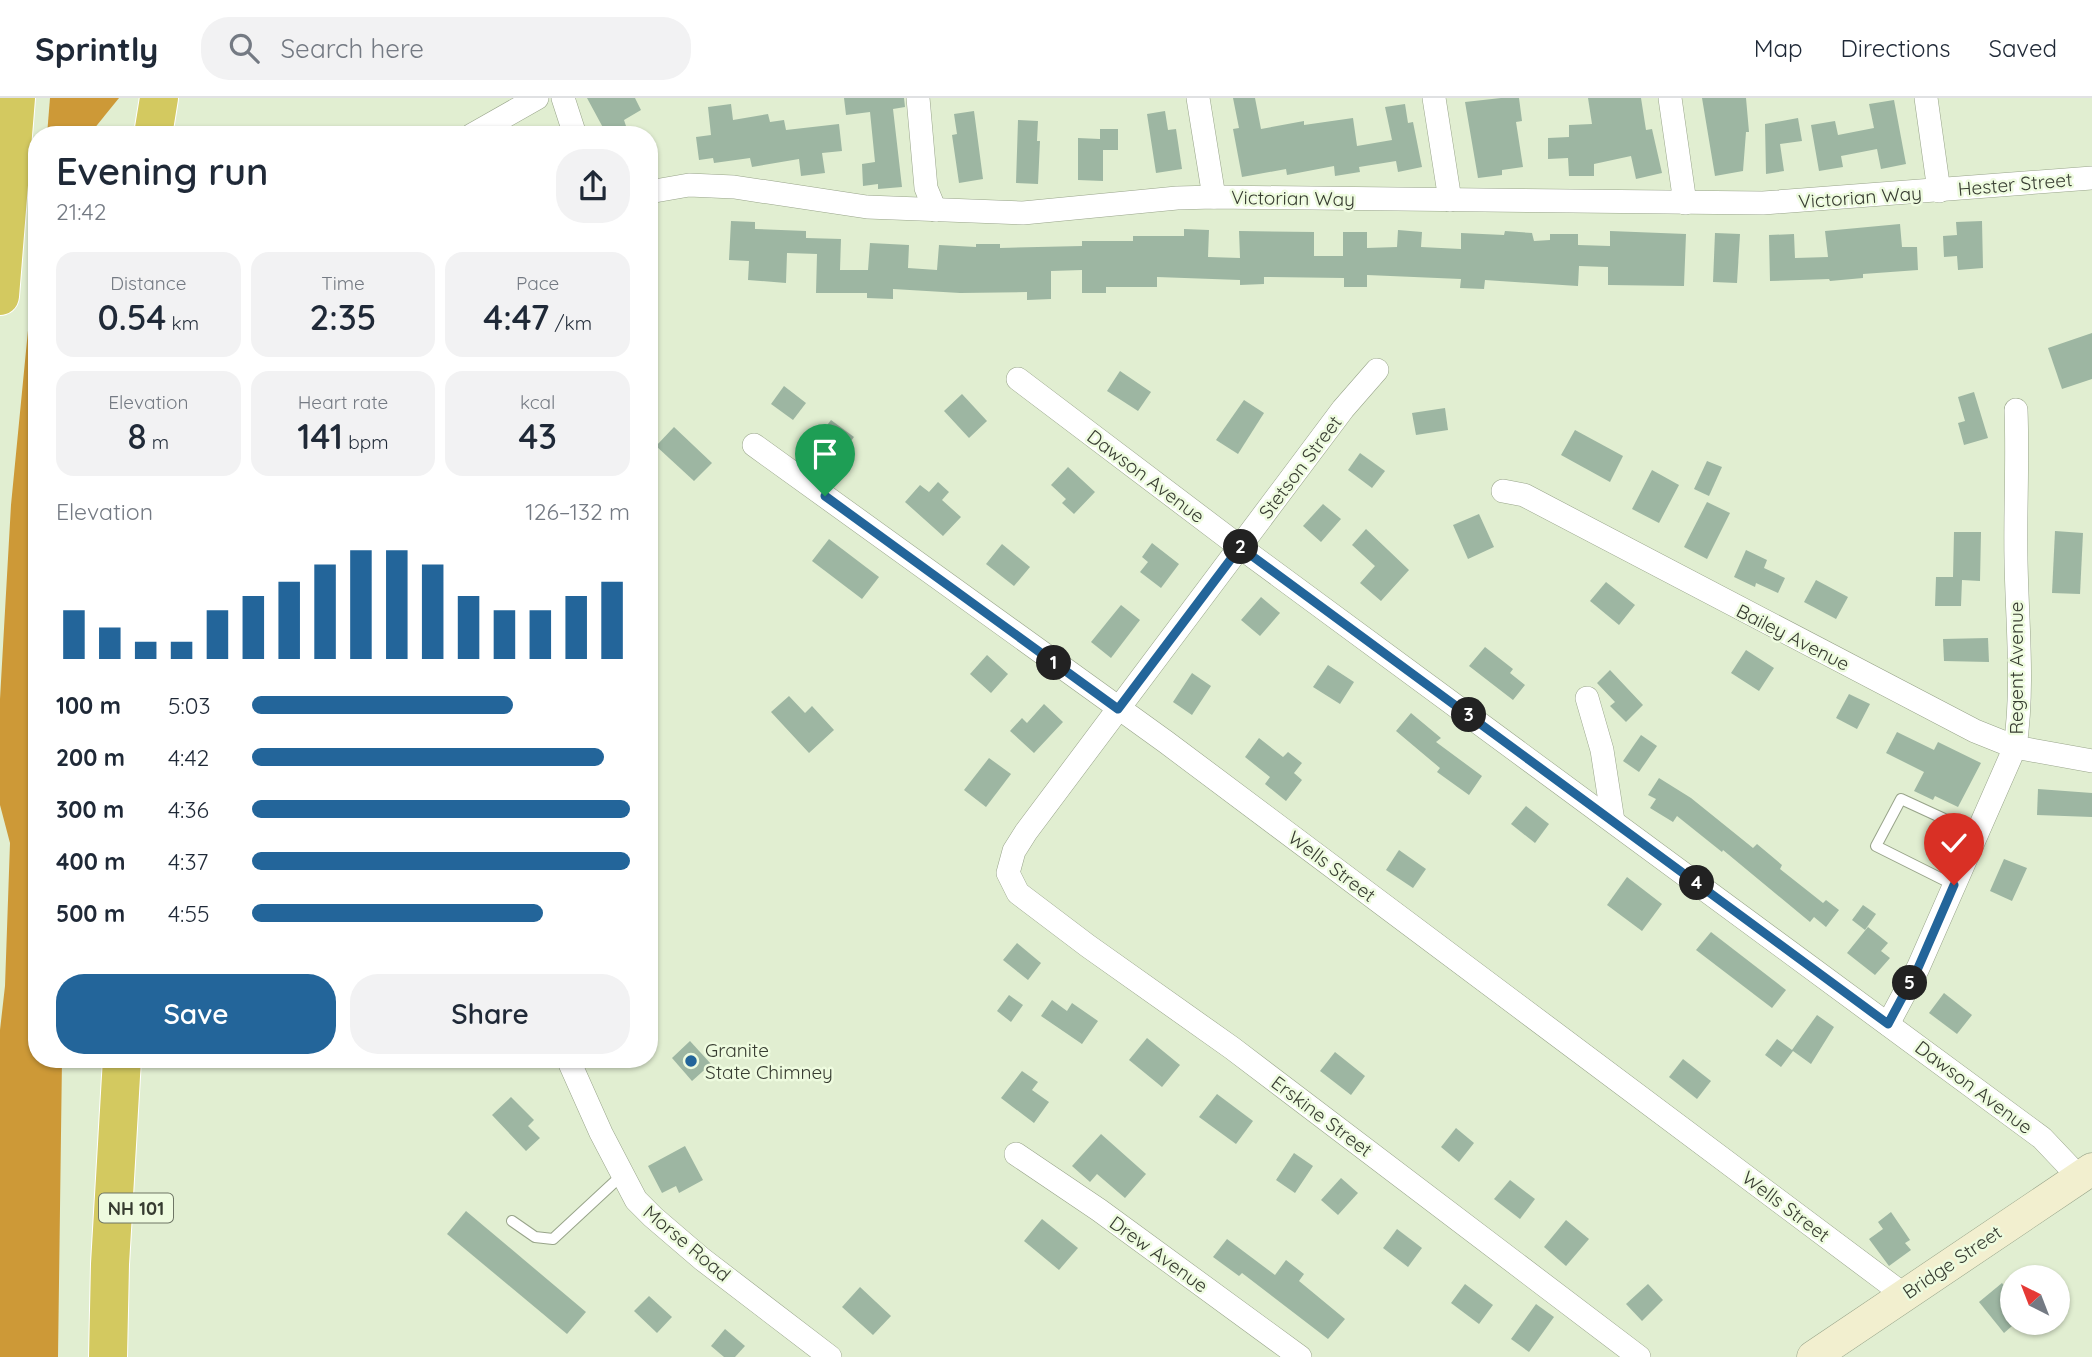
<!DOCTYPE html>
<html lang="en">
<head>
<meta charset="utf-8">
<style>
	:root { --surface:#fff; --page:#f2f2f3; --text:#1f2937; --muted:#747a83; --line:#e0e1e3; --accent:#23659a }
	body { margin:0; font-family:Quicksand,sans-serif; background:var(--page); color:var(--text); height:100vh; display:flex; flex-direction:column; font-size:26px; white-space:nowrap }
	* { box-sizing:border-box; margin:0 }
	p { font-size:23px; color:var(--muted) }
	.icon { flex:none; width:38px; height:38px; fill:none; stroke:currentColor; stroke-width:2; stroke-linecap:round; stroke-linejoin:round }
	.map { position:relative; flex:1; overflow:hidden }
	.side { position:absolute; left:28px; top:28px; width:630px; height:942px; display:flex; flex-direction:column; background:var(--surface); border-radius:28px; box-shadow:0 2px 5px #0004 }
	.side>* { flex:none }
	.needle { width:46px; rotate:318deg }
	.controls { position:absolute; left:2000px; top:1167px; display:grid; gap:14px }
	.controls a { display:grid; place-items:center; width:70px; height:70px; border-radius:50%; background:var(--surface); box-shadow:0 2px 5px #0004; font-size:35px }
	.pin { position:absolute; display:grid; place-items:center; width:60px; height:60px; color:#fff; margin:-72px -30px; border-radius:50% 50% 50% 0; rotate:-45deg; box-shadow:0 0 7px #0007 }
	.pin .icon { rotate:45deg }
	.km { position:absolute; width:35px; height:35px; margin:-18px; border-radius:50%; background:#222; color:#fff; font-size:19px; line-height:35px; text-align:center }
	.round { display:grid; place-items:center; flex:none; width:74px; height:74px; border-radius:28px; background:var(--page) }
	.summary { display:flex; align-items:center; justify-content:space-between; height:119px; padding:0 28px }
	h1 { font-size:38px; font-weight:600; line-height:52px }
	.metrics { display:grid; grid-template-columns:repeat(3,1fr); gap:10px; height:119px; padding:7px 28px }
	.metrics div { display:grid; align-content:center; border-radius:18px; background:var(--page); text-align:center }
	.metrics b { font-size:35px; font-weight:600 }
	.metrics small { font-size:19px; font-weight:400 }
	.metrics p { font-size:19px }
	.chart { height:196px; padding:14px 28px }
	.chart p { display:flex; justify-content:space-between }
	.chart svg { width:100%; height:126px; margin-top:7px; stroke:var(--accent); stroke-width:6 }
	.button { display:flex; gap:14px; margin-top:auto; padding:14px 28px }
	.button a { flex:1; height:80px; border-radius:28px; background:var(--accent); color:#fff; font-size:28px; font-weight:600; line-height:80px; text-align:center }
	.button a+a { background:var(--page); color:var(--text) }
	ul { padding:0 28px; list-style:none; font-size:23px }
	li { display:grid; grid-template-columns:112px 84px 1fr; align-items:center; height:52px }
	li i { height:18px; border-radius:9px; background:var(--accent) }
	header { display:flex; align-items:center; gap:42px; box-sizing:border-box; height:98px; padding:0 35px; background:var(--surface); border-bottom:2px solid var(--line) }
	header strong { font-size:33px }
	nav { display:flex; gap:38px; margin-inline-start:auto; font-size:24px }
	.search { width:490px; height:63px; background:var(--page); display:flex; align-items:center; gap:18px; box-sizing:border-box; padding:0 24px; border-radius:28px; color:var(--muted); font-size:26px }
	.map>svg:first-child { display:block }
	.forest { fill:#cd9937 }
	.building { fill:#9db6a2 }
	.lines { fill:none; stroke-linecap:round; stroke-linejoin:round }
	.lane-casing { stroke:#98a48a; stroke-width:12 }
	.street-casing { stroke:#98a48a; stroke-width:24 }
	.secondary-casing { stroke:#98a48a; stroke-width:33 }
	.highway-casing { stroke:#fff; stroke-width:40 }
	.lane { stroke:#fff; stroke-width:10 }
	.street { stroke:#fff; stroke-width:23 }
	.secondary { stroke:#f2efcf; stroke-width:32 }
	.highway { stroke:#d3c960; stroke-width:38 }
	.route-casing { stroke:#fff; stroke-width:14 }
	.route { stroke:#23659a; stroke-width:9 }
	.poi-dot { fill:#23659a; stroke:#eefbdf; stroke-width:2.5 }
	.labels { text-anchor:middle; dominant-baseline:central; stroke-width:5; stroke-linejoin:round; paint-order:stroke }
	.shield { fill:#eefbdf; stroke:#6e7565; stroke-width:2 }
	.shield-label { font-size:18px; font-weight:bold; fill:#373c31 }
	.street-label { font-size:19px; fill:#373c31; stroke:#eefbdf }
	.poi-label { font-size:19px; fill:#373c31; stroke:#eefbdf; text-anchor:start }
</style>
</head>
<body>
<header>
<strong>Sprintly</strong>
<div class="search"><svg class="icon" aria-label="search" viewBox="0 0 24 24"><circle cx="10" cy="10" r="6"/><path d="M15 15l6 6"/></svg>Search here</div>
<nav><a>Map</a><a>Directions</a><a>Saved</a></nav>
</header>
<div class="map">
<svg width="2092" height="1259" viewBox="0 0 2092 1259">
	<rect width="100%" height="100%" fill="#e1eed1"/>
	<g class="forest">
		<path d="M50,0H119L89,37H47Z"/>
		<path d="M37,140V961H62L58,1259H0V932L5,888L10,745L0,707V601L11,407Z"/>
	</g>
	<g class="building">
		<path d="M587,0H635L641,12L624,22L629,37H607Z"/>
		<path d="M844,0H904L905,9L893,11L902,89L878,91V86L863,88L862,66L875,64L870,14L846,17Z"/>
		<path d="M1233,0H1255L1261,31L1304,23V27L1353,20L1357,48L1392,42L1385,9L1405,6L1408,25L1413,24L1422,69L1398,74L1396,63L1359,69L1360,74L1335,78L1334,68L1287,77L1286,71L1242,79L1233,31L1239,30Z"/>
		<path d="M1501,0H1519L1522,23L1516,24L1523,69L1502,72V77L1478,80L1465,4Z"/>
		<path d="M1588,0H1641L1646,32L1652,31L1662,75L1636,81L1631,58L1594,66V78H1569L1568,60L1548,61V40L1569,39V27L1592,26Z"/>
		<path d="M1702,0H1746L1749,34H1746L1743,73L1715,78Z"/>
		<path d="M1894,2L1906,66L1881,71L1877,51L1841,58L1843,69L1819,73L1811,27L1835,23L1838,37L1874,30L1869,6Z"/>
		<path d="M731,6L733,22L768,16L770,24L784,22L786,32L839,26L842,53L822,55L825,75L801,78L799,61L752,69L750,60L714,65L713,60L699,62L696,39L711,37L708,9Z"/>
		<path d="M974,13L983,81L959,85L952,37L957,36L954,16Z"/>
		<path d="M1165,13L1168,32L1176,31L1182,71L1156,75L1147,16Z"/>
		<path d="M1798,20L1802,43L1780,46L1784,73L1766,76L1765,26Z"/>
		<path d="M1018,22L1038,23L1037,43H1040L1038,86L1016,85Z"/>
		<path d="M1100,31H1118V52H1103V83L1078,82V40L1100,41Z"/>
		<path d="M731,123L755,124V131L806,133V140L841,141L840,172H868L870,145L909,147L908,170L937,172L939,147L976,149V146H1000V150L1082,148V143H1133V138H1184V131L1209,132L1208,159L1240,160L1239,133L1314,134V158H1343V134H1367V150L1397,149L1398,132L1422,134L1421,149L1461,151V135L1504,137L1505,133L1532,135L1534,143L1550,142V136H1578V147L1610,148V133L1686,136L1684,188L1608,187V169L1579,168L1578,188L1485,182L1484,191L1460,190L1461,181L1367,177V189H1344V180L1264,179V186L1240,187V182L1157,179V189H1106V195H1082V172L1051,173V201L1027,202V194L960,195L893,191V201L867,200V195H816L817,156L787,155L786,185L748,182L749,163L729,162Z"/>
		<path d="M1982,123L1983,170L1958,172L1957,158L1944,159L1943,138L1957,137L1956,124Z"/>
		<path d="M1900,126L1902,149H1917L1918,172L1863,176V180L1830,183L1829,181L1770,183L1769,137L1794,136L1795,160L1828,159L1825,133Z"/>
		<path d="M1715,135L1740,136L1737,185L1713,184Z"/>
		<path d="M2092,235V281L2062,291L2048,250Z"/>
		<path d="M1120,273L1151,294L1138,313L1107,293Z"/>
		<path d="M784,288L806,305L793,322L771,306Z"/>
		<path d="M1974,294L1988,340L1964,347L1958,325L1965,323L1958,299Z"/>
		<path d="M962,296L987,323L969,340L944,313Z"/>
		<path d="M1244,302L1264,315L1238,356L1216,342Z"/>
		<path d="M1445,310L1448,332L1416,337L1412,315Z"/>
		<path d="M831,322L854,339L840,358L817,340Z"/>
		<path d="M674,329L712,365L694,383L656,348Z"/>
		<path d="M1575,332L1623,358L1610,384L1561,357Z"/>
		<path d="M1360,355L1385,373L1372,390L1348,372Z"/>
		<path d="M1707,363L1722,369L1709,398L1694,391Z"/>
		<path d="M1068,369L1095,394L1074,416L1062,405L1066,401L1051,387Z"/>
		<path d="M1652,372L1679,387L1659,425L1632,411Z"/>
		<path d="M938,384L949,394L942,402L961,419L943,438L905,404L920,387L929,394Z"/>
		<path d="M1707,404L1730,415L1707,461L1684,449Z"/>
		<path d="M1323,406L1341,421L1321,444L1303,428Z"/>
		<path d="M1479,416L1494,449L1468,461L1453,427Z"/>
		<path d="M1366,431L1409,472L1381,503L1360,485L1375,468L1352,447Z"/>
		<path d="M2055,433L2083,435L2080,496L2052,495Z"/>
		<path d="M1954,434H1981L1980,483L1962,482L1961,508H1935L1936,479H1953Z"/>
		<path d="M829,441L879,479L862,501L812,463Z"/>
		<path d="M1152,445L1179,466L1161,490L1140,474L1148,464L1142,459Z"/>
		<path d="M1002,446L1030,469L1014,488L986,466Z"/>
		<path d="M1746,452L1767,462L1764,470L1785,480L1778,495L1756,485L1755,489L1734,479Z"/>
		<path d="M1816,482L1848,499L1836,521L1804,504Z"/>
		<path d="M1606,484L1635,507L1619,527L1590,503Z"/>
		<path d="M1261,499L1280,515L1260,538L1241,522Z"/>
		<path d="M1121,507L1140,522L1111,560L1091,544Z"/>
		<path d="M1988,540L1989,564L1944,563L1943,541Z"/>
		<path d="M1485,549L1513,571L1510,575L1525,587L1513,602L1469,568Z"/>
		<path d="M1746,552L1774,570L1759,593L1731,575Z"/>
		<path d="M987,557L1008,576L991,595L970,576Z"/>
		<path d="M1328,567L1354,584L1340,606L1313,589Z"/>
		<path d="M1610,572L1643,607L1626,624L1610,608L1615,604L1597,585Z"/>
		<path d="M1192,575L1211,588L1192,617L1173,604Z"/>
		<path d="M1849,596L1870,606L1857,631L1836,620Z"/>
		<path d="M789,598L805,615L812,608L834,632L809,655L771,614Z"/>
		<path d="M1044,606L1063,624L1034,655L1010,633L1022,620L1027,625Z"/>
		<path d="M1411,615L1441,640L1436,644L1482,678L1469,697L1437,674L1440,670L1396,633Z"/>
		<path d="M1897,634L1934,652L1938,644L1981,665L1958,709L1935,698L1933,702L1914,693L1924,674L1886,655Z"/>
		<path d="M1641,637L1657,648L1639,674L1623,663Z"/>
		<path d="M1259,640L1283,659L1288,654L1302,665L1294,675L1302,682L1286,703L1265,686L1270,679L1245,659Z"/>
		<path d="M989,660L1011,676L986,709L964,692Z"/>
		<path d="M1659,680L1691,700L1753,750L1757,746L1782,767L1780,771L1823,805L1826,802L1839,812L1826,829L1814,819L1810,824L1723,752L1722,754L1677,718L1673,724L1650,710L1656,701L1648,697Z"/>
		<path d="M2038,691L2092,695V719L2037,717Z"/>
		<path d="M1526,708L1549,726L1535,745L1511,726Z"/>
		<path d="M1399,752L1426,771L1413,790L1386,772Z"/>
		<path d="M2004,761L2027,770L2012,803L1990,793Z"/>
		<path d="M1627,779L1662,806L1642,833L1607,807Z"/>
		<path d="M1863,807L1876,816L1865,832L1852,822Z"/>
		<path d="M1868,829L1888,845L1881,853L1890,860L1875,877L1847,855Z"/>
		<path d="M1711,834L1786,892L1772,910L1696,852Z"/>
		<path d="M1017,845L1041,865L1028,882L1003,862Z"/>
		<path d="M1944,895L1972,917L1957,936L1929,915Z"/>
		<path d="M1009,897L1023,907L1011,924L997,913Z"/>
		<path d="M1052,902L1067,913L1072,905L1098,923L1082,946L1041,918Z"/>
		<path d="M1817,917L1834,929L1811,966L1793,953L1781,969L1765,957L1777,941L1792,952Z"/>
		<path d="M1147,940L1180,967L1162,989L1129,962Z"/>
		<path d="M690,943L711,966L692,983L672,960Z"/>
		<path d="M1335,954L1365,978L1351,997L1320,973Z"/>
		<path d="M1683,961L1711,983L1697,1001L1669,979Z"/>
		<path d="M1022,973L1038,984L1032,992L1049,1004L1034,1025L1001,1000Z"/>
		<path d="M1217,996L1253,1023L1236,1046L1199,1019Z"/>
		<path d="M511,999L534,1022L528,1028L540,1040L526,1053L492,1017Z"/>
		<path d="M1456,1030L1474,1045L1459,1064L1441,1049Z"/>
		<path d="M1101,1036L1146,1076L1125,1100L1097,1076L1090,1084L1072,1068Z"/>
		<path d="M685,1048L703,1082L679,1095L676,1088L662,1095L648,1068Z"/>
		<path d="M1294,1055L1313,1068L1295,1095L1276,1082Z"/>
		<path d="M1341,1080L1358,1095L1338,1117L1321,1102Z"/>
		<path d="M1510,1082L1535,1101L1520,1121L1494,1101Z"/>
		<path d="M466,1113L586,1214L567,1236L447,1136Z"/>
		<path d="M1891,1114L1910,1142L1905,1145L1911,1152L1889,1168L1869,1141L1883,1131L1878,1124Z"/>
		<path d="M1042,1121L1078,1150L1059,1172L1024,1143Z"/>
		<path d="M1566,1122L1589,1141L1566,1168L1544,1149Z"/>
		<path d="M1397,1131L1422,1150L1408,1169L1383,1150Z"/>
		<path d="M1227,1141L1275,1177L1286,1162L1304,1176L1299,1183L1345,1221L1328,1241L1242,1175L1239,1178L1213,1159Z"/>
		<path d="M2002,1185L2012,1198V1228L2004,1235L1979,1204Z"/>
		<path d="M1465,1186L1493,1207L1479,1226L1451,1205Z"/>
		<path d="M1648,1186L1663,1202L1642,1223L1626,1206Z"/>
		<path d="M860,1189L891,1218L873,1237L842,1209Z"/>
		<path d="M649,1198L672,1219L657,1235L634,1213Z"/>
		<path d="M1536,1206L1554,1219L1529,1254L1511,1241Z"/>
		<path d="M725,1231L745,1248L735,1259H724L711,1248Z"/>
	</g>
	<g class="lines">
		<defs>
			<g id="lane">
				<path d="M1954,787L1876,748L1901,701L1977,736"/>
				<path d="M512,1123L535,1139L553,1141L622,1077"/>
			</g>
			<g id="street">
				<path d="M563,0L575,37"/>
				<path d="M918,0L926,90L935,112"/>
				<path d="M1198,0L1214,99"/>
				<path d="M1434,0L1450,102"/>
				<path d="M1670,0L1685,105"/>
				<path d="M1926,0L1939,93"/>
				<path d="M472,37L537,0"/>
				<path d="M649,94L689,87L734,89L867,109L1023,115L1177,100L1214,99L1763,105L2092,80"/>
				<path d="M1377,272L1343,311L1026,734L1014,753L1008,775L1018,795L1088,848L1232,950L1639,1259"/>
				<path d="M1018,281L1240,449L2042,1040L2079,1079"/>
				<path d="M754,347L1166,644L1903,1196"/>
				<path d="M1503,393L1524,397L1975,633L2015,649L2092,663"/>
				<path d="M1587,600L1602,652L1613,723"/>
				<path d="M1888,926L1918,870L2015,649C2024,588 2017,524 2016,462C2015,412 2018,362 2016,312"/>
				<path d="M568,961L601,1035L636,1102L653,1119L702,1161L830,1259"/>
				<path d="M1016,1056L1099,1112L1300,1259"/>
			</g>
			<path id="secondary" d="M1813,1259L2092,1071"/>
			<g id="highway">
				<path d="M153,37L159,0"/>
				<path d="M0,198L16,0"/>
				<path d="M108,1259L110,1166L122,961"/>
			</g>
		</defs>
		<use href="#lane" class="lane-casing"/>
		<use href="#street" class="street-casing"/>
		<use href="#secondary" class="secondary-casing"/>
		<use href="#highway" class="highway-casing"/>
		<use href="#lane" class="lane"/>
		<use href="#street" class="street"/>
		<use href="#secondary" class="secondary"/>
		<use href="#highway" class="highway"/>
	</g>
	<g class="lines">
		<defs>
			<path id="route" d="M825,398L1118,611L1240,449L1888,926L1918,870L1954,787"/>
		</defs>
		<use href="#route" class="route-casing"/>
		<use href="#route" class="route"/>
	</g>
	<circle class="poi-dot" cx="691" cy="963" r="7"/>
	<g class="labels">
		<rect class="shield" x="99" y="1095.5" width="74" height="29" rx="5"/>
		<g class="shield-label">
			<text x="136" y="1110">NH 101</text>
		</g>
		<g class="street-label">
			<text transform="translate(2015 86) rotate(-5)">Hester Street</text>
			<text transform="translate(1860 99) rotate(-4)">Victorian Way</text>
			<text transform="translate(1293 100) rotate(1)">Victorian Way</text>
			<text transform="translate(1300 369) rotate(-53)">Stetson Street</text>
			<text transform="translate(1146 378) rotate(37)">Dawson Avenue</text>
			<text transform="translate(1793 539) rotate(27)">Bailey Avenue</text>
			<text transform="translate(2016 570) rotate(-90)">Regent Avenue</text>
			<text transform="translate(1332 768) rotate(37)">Wells Street</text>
			<text transform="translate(1974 989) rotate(37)">Dawson Avenue</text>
			<text transform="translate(1322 1018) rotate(37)">Erskine Street</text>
			<text transform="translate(1786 1108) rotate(37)">Wells Street</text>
			<text transform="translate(687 1145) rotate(40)">Morse Road</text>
			<text transform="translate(1159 1156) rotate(36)">Drew Avenue</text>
			<text transform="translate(1952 1164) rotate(-34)">Bridge Street</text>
		</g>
		<g class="poi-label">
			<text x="705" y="952">Granite<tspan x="705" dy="22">State Chimney</tspan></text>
		</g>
	</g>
</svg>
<div class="controls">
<a><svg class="needle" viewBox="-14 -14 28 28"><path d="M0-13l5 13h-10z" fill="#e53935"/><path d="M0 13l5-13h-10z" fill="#747a83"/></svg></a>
</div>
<div class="pin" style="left:825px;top:398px;background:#1e9e55"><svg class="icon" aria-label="arrive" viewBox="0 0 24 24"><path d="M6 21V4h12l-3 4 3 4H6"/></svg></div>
<div class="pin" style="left:1954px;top:787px;background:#d93025"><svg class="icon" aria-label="check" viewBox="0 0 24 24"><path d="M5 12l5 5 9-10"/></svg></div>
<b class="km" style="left:1054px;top:565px">1</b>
<b class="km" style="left:1241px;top:449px">2</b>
<b class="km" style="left:1469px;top:617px">3</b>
<b class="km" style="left:1697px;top:785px">4</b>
<b class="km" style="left:1910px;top:885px">5</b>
<section class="side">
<div class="summary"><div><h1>Evening run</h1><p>21:42</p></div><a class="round"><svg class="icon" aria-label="share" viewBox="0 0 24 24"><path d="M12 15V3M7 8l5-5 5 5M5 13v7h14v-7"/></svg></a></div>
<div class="metrics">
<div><p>Distance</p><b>0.54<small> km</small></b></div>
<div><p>Time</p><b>2:35</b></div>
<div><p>Pace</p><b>4:47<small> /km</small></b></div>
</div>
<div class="metrics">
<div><p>Elevation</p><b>8<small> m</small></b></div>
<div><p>Heart rate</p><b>141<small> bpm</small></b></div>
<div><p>kcal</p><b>43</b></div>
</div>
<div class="chart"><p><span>Elevation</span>126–132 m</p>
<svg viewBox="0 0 160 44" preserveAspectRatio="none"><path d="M5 44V27M15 44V33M25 44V38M35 44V38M45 44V27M55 44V22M65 44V17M75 44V11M85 44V6M95 44V6M105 44V11M115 44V22M125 44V27M135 44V27M145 44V22M155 44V17"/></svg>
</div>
<ul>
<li><b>100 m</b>5:03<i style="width:69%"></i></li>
<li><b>200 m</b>4:42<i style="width:93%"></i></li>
<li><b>300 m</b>4:36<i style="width:100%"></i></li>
<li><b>400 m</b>4:37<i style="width:100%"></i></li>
<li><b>500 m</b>4:55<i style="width:77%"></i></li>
</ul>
<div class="button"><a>Save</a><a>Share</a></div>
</section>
</div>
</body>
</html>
